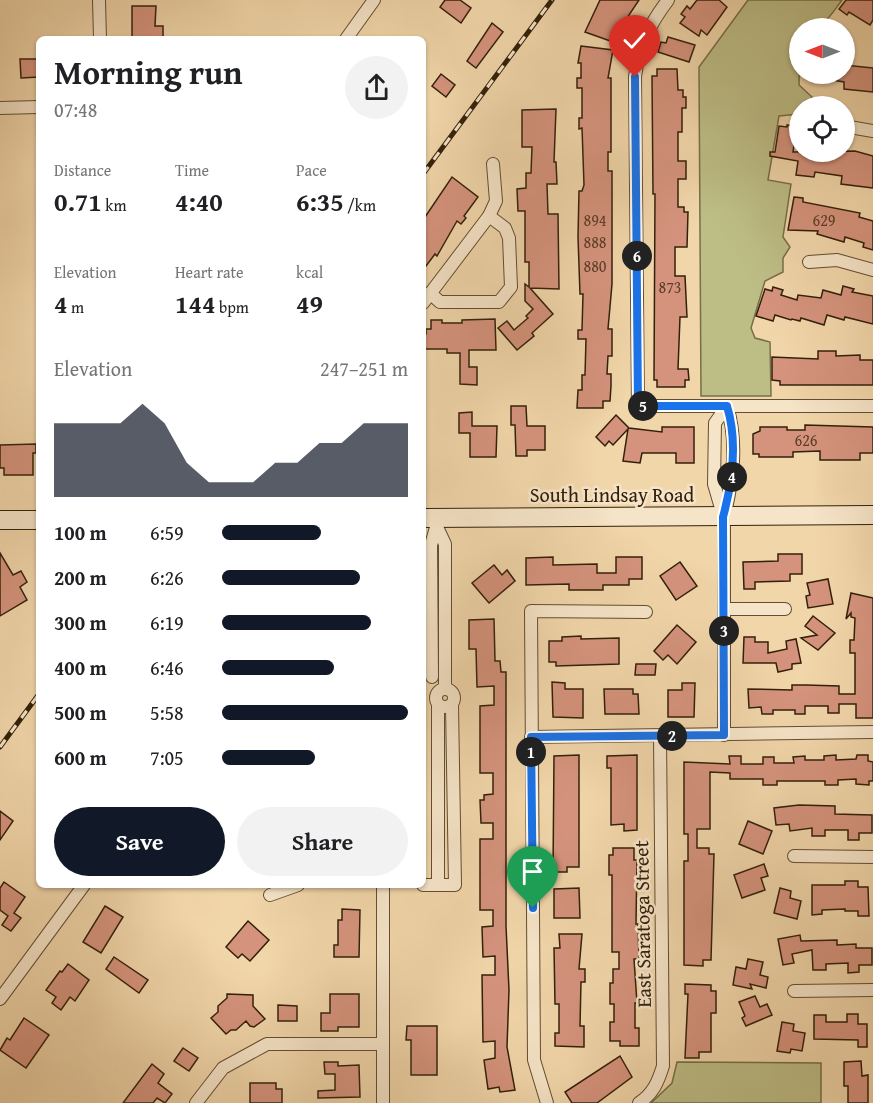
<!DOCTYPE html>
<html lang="en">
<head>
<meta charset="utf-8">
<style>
	:root { --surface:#fff; --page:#f2f2f2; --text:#202124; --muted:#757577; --accent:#111827 }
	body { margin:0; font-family:"Gentium Book Plus",serif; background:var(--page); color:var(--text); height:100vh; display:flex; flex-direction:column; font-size:22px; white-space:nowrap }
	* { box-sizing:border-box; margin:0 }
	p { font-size:20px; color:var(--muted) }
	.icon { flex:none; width:33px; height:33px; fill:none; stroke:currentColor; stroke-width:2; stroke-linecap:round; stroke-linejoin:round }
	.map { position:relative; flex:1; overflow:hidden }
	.side { position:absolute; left:36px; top:36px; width:390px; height:852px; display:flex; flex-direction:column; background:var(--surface); border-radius:9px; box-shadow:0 2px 4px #0004 }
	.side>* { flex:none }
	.needle { width:39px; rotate:270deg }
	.fabs { position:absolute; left:789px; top:18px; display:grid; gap:12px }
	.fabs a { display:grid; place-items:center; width:66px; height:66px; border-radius:50%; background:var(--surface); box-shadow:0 2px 4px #0004; font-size:30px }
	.pin { position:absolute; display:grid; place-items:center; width:51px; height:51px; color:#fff; margin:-62px -26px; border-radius:50% 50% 50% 0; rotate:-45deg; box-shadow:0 0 6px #0007 }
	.pin .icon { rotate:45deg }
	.km { position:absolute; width:30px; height:30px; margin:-15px; border-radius:50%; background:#222; color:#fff; font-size:16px; line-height:30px; text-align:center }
	.round { display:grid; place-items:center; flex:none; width:63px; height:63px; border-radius:32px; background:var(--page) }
	.summary { display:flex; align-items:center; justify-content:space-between; height:102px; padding:0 18px }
	h1 { font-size:33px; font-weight:600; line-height:45px }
	.figures { display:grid; grid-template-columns:repeat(3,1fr); gap:9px; height:102px; padding:6px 18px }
	.figures div { display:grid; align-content:center }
	.figures b { font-size:26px; font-weight:600 }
	.figures small { font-size:16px; font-weight:400 }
	.figures p { font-size:16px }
	.chart { height:168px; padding:12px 18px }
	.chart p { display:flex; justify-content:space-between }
	.chart svg { width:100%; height:108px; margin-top:6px; fill:var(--accent); opacity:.7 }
	.action { display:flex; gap:12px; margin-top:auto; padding:12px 18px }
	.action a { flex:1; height:69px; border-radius:36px; background:var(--accent); color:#fff; font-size:24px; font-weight:600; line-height:69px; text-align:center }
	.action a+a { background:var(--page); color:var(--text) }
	ul { padding:0 18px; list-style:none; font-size:20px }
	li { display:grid; grid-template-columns:96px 72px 1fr; align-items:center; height:45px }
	li i { height:15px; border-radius:8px; background:var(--accent) }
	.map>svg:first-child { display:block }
	.green { fill:#bdbd86; stroke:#786e48; stroke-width:1.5 }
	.building { fill:#d5937d; stroke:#33200a; stroke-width:1.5 }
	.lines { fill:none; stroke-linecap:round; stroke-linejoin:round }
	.street-casing { stroke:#624e32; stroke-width:14 }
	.secondary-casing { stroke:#33200a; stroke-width:20 }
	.street { stroke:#f6e4c8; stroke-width:12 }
	.secondary { stroke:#f6e4c8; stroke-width:18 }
	.rail-casing { stroke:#33200a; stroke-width:5 }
	.rail { stroke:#f6e4c8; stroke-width:3; stroke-dasharray:9; stroke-linecap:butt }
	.route-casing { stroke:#fff; stroke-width:12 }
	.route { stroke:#1a73e8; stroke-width:8 }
	.labels { text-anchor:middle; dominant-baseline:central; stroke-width:5; stroke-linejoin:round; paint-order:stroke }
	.number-label { font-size:16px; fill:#5c3d27 }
	.street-label { font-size:20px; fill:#33200a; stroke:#f6e4c8 }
</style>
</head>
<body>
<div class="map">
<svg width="873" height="1103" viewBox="0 0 873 1103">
	<rect width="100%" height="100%" fill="#f1d6aa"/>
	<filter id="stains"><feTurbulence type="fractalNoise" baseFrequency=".00333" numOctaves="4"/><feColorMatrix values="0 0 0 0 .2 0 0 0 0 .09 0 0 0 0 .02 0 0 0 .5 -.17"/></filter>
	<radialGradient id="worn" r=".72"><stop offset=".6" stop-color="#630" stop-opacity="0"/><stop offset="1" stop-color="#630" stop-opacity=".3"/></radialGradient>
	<g class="green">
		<path d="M748,0H842C828,19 825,28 800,28L799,85L812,97L806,106H800L799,114L779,116L768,180L791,184L783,237L790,247L783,258V272L765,281L751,328L755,338L770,342L771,396H701L699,67Z"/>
		<path d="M677,1062L821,1063V1103H651L672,1083Z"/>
	</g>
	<g class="building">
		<path d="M445,0H460L471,8L461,23L440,7Z"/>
		<path d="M600,0H639L617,33L619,34L616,43L585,32Z"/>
		<path d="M697,0H719L727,7L707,35L701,30L699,36L680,23L685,17L681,14L687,6L690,9Z"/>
		<path d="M846,0H873V20L870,25L849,12L847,15L839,9Z"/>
		<path d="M132,6H156L155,26H163V39H132Z"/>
		<path d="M492,23L503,32L476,68L467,61Z"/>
		<path d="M668,37L695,45L689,62L658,52L661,42L666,43Z"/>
		<path d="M581,46L613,50L608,78H611V152H608V171H612V284L608,329H612V356H608L607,374H611V386L610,401H603V408H577L578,390H582V375H585L586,339H578V330H582L583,294H580L578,237L579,191H582L584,185L582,128L579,129V118H582V88H577V78H581V63H578Z"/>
		<path d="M20,59H39V77L21,78Z"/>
		<path d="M844,65L873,68V92L844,89V82L819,78L820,74H844Z"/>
		<path d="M657,69H677L678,90H683V97H686V108H682V132H678V161H686V179H678V207H684V212H688L687,247H675V276H685L687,317H680L678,369H688L689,380H685V387H657V380H654L655,194H653L652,76H657Z"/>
		<path d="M441,74L455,85L446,97L432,86Z"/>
		<path d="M556,109L554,162H556L557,184H547L548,214H558L559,289L530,288L553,314L532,333L534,336L517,350L498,328L507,321L514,330L528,318L526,316L533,309L525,301V284L529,287V262H525V211H518L517,189L526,188V173H531L532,147H522V110Z"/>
		<path d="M787,125L797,126L793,152L855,151L873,156V188L841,184L842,176L815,172L814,177L796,175L798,161L770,156V152H775L779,126L787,127Z"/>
		<path d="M452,177L478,197L464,216L466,218L461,224L457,221L437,256L435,254L423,270V220Z"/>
		<path d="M794,197L803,198V202L860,213L859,217L873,221V250L863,247L864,243L845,237L844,242L817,234L818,231L788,230Z"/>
		<path d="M843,286L854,289L852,292L873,296V324L845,317L844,320L827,315L824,325L801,318L800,321L792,319L791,320L775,315L773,321L756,316L765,289L772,291L773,287L783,290L781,295L797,300L798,295L821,298L823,290L841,295Z"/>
		<path d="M495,319L496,350H469V367H477V385L460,384V353H447V349H423V334H426V329H431V320H442V323H462V320Z"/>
		<path d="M818,351H836V356L860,355V360H873V385H780V381L772,380V357L818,359Z"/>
		<path d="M511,406H526L527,426H545V450H527V456H516L515,425H511Z"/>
		<path d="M472,412V426H497L496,457H470V433H459V413Z"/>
		<path d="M616,415L629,428L662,432V427H694V463H676V453H642L640,463L623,461L628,429L613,445L609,441L605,446L596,437Z"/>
		<path d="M805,425L873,427V453H860V460H820V451L793,452V457H759V454H753V434L760,431V427H787V430H805Z"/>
		<path d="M36,444V453H33V475H4V468H0V445Z"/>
		<path d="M0,553L13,575L21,571L27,582L20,587L27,600L0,616Z"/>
		<path d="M778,554H802V574H790V581L755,582V589H744L743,562L778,561Z"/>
		<path d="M553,557V565L597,564V573H616V557H642V579H629V585H603V590H569V584L526,585V558Z"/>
		<path d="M680,562L697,586L676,600L660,576Z"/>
		<path d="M494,565L502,575L507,570L515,581L489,603L472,583Z"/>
		<path d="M828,579L833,604L808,608L806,596L810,595L807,583Z"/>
		<path d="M851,593L873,598V718H856V704H839V713H828V706H805V714H795V710H773V714H762L761,707L749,708L748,689L792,690V685H806L839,686V694H855V653H850V640H854L855,618L851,617V613L846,619Z"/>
		<path d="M813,616L835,633L818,650L801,638L817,635L805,626Z"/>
		<path d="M494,619L495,661H500L501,672H506V926L509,990L507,1047L515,1090L500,1092L499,1087L488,1089L484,1060L495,1058V1041L483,1042L482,975H495V956L483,957L482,927L493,926V910H480V839H493V823H481L480,800H484V795L493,794V773H480V706L494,705V686L477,687L476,649H469V620Z"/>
		<path d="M677,625L696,642L677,664L668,655L663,660L654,651Z"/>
		<path d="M581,636V639L619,638V664L556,666V662H549V641H562V637Z"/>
		<path d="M744,637H755V642H768V653L787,649L786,641L796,639L801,663L792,664V669L778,672L776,663H743Z"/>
		<path d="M636,664H656L655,675H635Z"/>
		<path d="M552,682L565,683V689H583V718L553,717Z"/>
		<path d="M682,683H695L694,717H668V690H682Z"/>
		<path d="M604,689H633V694H638L639,714H605Z"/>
		<path d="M579,755V867H567V872H553L554,756Z"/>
		<path d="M637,755V830L624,831V824L611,825V768H607V756Z"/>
		<path d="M836,755V760L856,759L857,755H868V761L873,762V781H869V785L856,784V779L838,780V785H825V781H777V785H763V779H730V773L710,772V829H697V848H709V854H714L711,960H703V966L684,965V861H688V834H684V762L730,764L729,756H741V764H763V757H774V763H794L793,757L805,756V760H824V756Z"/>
		<path d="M799,805L835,806V814L872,815V833H859V840H848V830H825V836H812V828L790,831L789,824L776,825L774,808Z"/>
		<path d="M0,811L13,821L0,840Z"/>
		<path d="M748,821L772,831L763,854L739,844Z"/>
		<path d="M613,848H634V860H637L636,924H638L639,959H634L637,1003H635V1028H639V1046H620V1041H610V1022H614V1004H610V983H613V969H619V952H612V875H609V855H613Z"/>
		<path d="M764,864L768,876L761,878L765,890L742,898L734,875Z"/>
		<path d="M845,881H858V887H868L869,916H858V911H845V909L822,910V914L812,915V885H845Z"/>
		<path d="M4,882L25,897L14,913L21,918L11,931L2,925L8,916L0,910V888Z"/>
		<path d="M579,888L580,918H554V889Z"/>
		<path d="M780,888L791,891L790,898L801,901L797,919L774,913Z"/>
		<path d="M105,906L123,917L101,953L83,942Z"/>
		<path d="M342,909L360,910L359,957H334V945H338V920H342Z"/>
		<path d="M248,921L269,940L250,961L242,954L238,958L226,947Z"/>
		<path d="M559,934H582L579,969H585V982H581L580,1026H584V1047L555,1046V1033H559V1004H555L554,948H560Z"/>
		<path d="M800,935L801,941L837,940V945L856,944V948H872V965H859V972L848,973V963L826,964V970H813L812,950L792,954L794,963L783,965L778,939Z"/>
		<path d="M114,957L148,980L139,993L106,969Z"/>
		<path d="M748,959L763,962L760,975L768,977L766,988L750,984L752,989L733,985L736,967L746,969Z"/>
		<path d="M68,964L89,980L75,1001L70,997L61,1010L52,1003L56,997L46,990L60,971L62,972Z"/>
		<path d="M685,984L711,985V991H716V1013H711V1052H699V1058H685L688,994H685Z"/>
		<path d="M227,994L253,995V1006L265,1019L254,1027L250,1026L246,1021L236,1030H231L226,1034L211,1018L218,1012V1006L227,998Z"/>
		<path d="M330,994H359V1027H338V1031H321V1013H330Z"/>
		<path d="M755,996L760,1007L767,1004L772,1015L746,1026L742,1018L745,1016L739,1002Z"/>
		<path d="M278,1005L297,1006V1021H278Z"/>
		<path d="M847,1014H858V1024H867V1047H858V1040L814,1039V1015H826V1022H847Z"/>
		<path d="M24,1018L49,1035L26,1068L0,1050L7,1038L10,1040Z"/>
		<path d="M782,1022L794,1024L793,1031L805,1033L802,1051L791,1049L790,1053L777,1051Z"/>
		<path d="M407,1026H437V1075H411V1040H406Z"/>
		<path d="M183,1048L198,1058L189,1071L174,1061Z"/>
		<path d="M620,1056L632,1077L597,1103H572L565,1092Z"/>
		<path d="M861,1061L862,1076L868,1075V1103H848V1086H844V1062Z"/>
		<path d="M324,1062H338V1066L359,1065L360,1097L318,1098V1091L335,1090V1074H325Z"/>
		<path d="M152,1064L164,1074L158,1083L172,1094L165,1103L157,1098L153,1103H123Z"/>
		<path d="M250,1083H276V1089H282V1103H250Z"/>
	</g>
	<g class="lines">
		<defs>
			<g id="street">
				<path d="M99,0L100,39"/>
				<path d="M668,0C649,25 639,46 635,77L638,406H873"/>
				<path d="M346,39L374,0"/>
				<path d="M0,108L39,107"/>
				<path d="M844,126L873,131"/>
				<path d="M809,262L837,260L873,270"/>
				<path d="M430,293L440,302H499L511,287L509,238L505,228L489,216"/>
				<path d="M423,303L489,216L496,201L493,164"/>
				<path d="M723,515L714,484L715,423L727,406"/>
				<path d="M437,527L445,544V689"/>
				<path d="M724,609H785"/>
				<path d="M432,677L431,545L437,524"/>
				<circle cx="445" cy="698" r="9"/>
				<path d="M438,704V885"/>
				<path d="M724,735V517C733,480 738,442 727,406"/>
				<path d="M531,737L873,732"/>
				<path d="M794,856L873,857"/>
				<path d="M383,885V1103"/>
				<path d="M423,885H455L452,705"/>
				<path d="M270,895L298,885"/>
				<path d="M794,991L873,990"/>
				<path d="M0,999L84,885"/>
				<path d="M196,1103L223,1068L267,1044H382"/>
				<path d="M547,1103L534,1060L531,611L646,612"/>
				<path d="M639,1103C653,1094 658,1082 663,1066L660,736"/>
			</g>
			<g id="secondary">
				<path d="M423,518L873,515"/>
				<path d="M0,520H39"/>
			</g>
		</defs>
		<use href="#street" class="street-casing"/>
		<use href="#secondary" class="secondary-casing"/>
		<use href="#street" class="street"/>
		<use href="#secondary" class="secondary"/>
		<defs>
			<g id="rail">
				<path d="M423,174L552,0"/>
				<path d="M0,747L39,694"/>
			</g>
		</defs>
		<use href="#rail" class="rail-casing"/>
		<use href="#rail" class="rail"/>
	</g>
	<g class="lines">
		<defs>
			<path id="route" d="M533,908L531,737L724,735L723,517C733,480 738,442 727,406H638L635,77"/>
		</defs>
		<use href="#route" class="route-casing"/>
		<use href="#route" class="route"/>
	</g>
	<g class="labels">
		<g class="number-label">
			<text x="595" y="220">894</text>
			<text x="824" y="220">629</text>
			<text x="595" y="242">888</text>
			<text x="595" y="266">880</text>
			<text x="670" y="287">873</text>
			<text x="806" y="440">626</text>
		</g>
		<g class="street-label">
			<text x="612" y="494">South Lindsay Road</text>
			<text transform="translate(642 924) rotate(-91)">East Saratoga Street</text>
		</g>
	</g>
	<rect width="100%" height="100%" filter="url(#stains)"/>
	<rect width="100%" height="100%" fill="url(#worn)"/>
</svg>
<div class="fabs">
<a><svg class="needle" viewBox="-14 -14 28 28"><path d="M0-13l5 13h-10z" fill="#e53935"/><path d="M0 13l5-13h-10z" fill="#757577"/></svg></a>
<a><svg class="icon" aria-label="locate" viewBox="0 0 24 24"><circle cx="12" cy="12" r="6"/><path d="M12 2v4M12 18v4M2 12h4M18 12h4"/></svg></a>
</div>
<div class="pin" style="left:533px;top:908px;background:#1e9e55"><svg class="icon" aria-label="arrive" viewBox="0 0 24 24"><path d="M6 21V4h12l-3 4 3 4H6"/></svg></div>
<div class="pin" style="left:635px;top:77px;background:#d93025"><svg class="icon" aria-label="check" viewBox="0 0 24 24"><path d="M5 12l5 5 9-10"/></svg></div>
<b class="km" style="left:531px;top:752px">1</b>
<b class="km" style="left:672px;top:736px">2</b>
<b class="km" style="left:724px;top:631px">3</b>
<b class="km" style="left:732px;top:477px">4</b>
<b class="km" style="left:643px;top:406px">5</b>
<b class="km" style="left:637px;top:256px">6</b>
<section class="side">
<div class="summary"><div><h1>Morning run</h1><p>07:48</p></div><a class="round"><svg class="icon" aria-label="share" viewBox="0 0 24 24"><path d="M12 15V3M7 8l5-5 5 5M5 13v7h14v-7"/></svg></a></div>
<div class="figures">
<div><p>Distance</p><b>0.71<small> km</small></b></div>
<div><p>Time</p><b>4:40</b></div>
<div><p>Pace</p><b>6:35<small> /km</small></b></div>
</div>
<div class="figures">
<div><p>Elevation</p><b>4<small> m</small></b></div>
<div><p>Heart rate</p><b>144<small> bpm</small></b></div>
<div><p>kcal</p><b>49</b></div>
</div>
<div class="chart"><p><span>Elevation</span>247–251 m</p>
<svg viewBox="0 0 160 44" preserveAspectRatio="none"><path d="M0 44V14L10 14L20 14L30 14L40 6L50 14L60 30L70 38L80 38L90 38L100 30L110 30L120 22L130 22L140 14L150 14L160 14V44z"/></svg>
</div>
<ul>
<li><b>100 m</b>6:59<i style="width:53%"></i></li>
<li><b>200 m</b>6:26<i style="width:74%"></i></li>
<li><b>300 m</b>6:19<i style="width:80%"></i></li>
<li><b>400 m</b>6:46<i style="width:60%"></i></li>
<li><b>500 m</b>5:58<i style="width:100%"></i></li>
<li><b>600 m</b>7:05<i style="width:50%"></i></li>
</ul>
<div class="action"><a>Save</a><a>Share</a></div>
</section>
</div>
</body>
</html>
